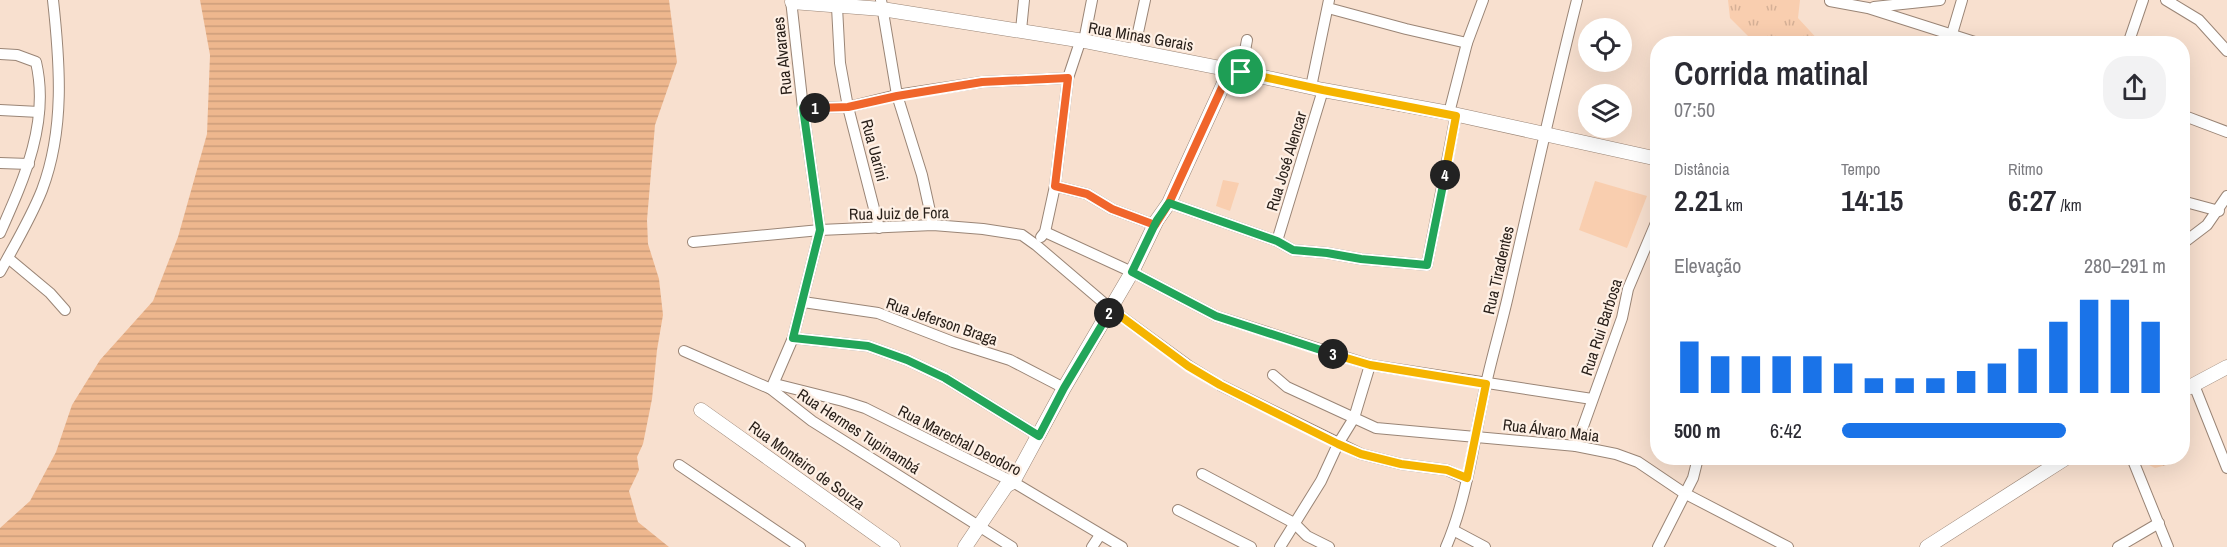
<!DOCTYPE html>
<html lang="pt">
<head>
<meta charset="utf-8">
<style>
	:root { --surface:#fff; --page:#f2f2f3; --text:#2b2b33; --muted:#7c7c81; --accent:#1a73e8 }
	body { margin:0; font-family:"Archivo Narrow",sans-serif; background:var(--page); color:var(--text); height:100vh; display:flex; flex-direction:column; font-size:22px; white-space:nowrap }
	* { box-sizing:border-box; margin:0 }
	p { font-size:20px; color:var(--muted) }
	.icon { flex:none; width:33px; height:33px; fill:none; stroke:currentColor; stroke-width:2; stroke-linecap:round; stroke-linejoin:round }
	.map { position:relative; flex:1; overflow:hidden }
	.side { position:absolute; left:1650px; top:36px; width:540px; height:429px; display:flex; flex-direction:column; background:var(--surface); border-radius:24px; box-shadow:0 6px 24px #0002 }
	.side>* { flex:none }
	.controls { position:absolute; left:1578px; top:18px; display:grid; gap:12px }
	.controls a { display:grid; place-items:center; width:54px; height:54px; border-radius:50%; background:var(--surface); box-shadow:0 6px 24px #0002; font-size:30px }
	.pin { position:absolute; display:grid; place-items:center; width:51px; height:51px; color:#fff; margin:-26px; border:3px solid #fff; border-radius:50%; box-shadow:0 2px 6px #0007 }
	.km { position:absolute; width:30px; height:30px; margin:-15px; border-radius:50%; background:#222; color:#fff; font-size:16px; line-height:30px; text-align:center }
	.round { display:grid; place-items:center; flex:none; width:63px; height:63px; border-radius:24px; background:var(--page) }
	.summary { display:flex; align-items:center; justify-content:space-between; height:102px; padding:0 24px }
	h1 { font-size:33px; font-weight:600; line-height:45px }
	.metrics { display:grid; grid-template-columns:repeat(3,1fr); gap:9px; height:102px; padding:6px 24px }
	.metrics div { display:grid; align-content:center }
	.metrics b { font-size:30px; font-weight:600 }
	.metrics small { font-size:16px; font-weight:400 }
	.metrics p { font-size:16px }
	.chart { height:168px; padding:12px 24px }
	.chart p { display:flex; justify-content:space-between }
	.chart svg { width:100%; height:108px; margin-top:6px; stroke:var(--accent); stroke-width:6 }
	ul { padding:0 24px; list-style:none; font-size:20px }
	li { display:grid; grid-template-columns:96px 72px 1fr; align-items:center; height:45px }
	li i { height:15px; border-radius:8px; background:var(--accent) }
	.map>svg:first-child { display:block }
	.grass { fill:url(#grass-tufts) }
	.forest { fill:url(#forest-crowns) }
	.pitch { fill:#f9ceaf }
	.water { fill:url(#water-rules) }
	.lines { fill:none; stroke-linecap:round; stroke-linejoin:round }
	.minor-casing { stroke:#9a8576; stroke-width:12 }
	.tertiary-casing { stroke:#9a8576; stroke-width:15 }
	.minor { stroke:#fff; stroke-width:10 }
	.tertiary { stroke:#fff; stroke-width:14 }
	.split-1-casing { stroke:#fff; stroke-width:12 }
	.split-2-casing { stroke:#fff; stroke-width:12 }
	.split-3-casing { stroke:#fff; stroke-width:12 }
	.split-4-casing { stroke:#fff; stroke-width:12 }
	.split-5-casing { stroke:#fff; stroke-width:12 }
	.split-1 { stroke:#f0652b; stroke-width:8 }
	.split-2 { stroke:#22a559; stroke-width:8 }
	.split-3 { stroke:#f5b400; stroke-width:8 }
	.split-4 { stroke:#22a559; stroke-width:8 }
	.split-5 { stroke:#f5b400; stroke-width:8 }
	.labels { text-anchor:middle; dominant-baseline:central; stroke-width:4.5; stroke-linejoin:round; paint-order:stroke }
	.street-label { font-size:16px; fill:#271e18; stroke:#fef0e5 }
</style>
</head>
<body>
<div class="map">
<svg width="2227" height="547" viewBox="0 0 2227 547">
	<defs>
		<pattern id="grass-tufts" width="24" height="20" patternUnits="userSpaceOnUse" patternTransform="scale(1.5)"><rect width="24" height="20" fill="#f9ceaf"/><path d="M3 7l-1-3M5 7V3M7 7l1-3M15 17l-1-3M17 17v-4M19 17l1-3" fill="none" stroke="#d5b096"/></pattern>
		<pattern id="forest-crowns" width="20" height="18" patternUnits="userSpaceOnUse" patternTransform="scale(1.5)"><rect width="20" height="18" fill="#f9ceaf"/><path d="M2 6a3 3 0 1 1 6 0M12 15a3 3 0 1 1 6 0" fill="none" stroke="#d5b096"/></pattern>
		<pattern id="water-rules" width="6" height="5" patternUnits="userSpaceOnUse" patternTransform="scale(1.5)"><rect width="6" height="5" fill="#eeb78e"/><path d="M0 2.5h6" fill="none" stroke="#cc9d7a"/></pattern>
	</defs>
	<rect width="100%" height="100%" fill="#f8e0cf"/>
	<path class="grass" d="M1728,0H1800L1798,18L1821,43H1755L1730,18Z"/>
	<path class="forest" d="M2183,444L2184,445L2183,457L2178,462L2155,468L2147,464L2143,458H2182Z"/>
	<g class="pitch">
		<path d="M1223,180L1239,183L1230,211L1216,206Z"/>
		<path d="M1595,181L1647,196L1627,248L1579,230Z"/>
	</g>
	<path class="water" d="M200,0H669L677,62L655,125L647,220L648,244L659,279L663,315L657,350L652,399L643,444L637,457L639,470L629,491L638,522L669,547H0V528L30,501L56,452L72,405L100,360L153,301L178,237L207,134L210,55Z"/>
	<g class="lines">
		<defs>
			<g id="minor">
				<path d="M881,0L897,95L922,175L933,225"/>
				<path d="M2166,0L2199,20L2227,51"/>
				<path d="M1830,1L1868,8L1981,44"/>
				<path d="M837,7L840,63L848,107L879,228"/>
				<path d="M1874,7L1940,0"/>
				<path d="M1328,8L1406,29L1467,43"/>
				<path d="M1021,30L1024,0"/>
				<path d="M1084,41L1092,0"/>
				<path d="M1949,44L1962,0"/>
				<path d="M2128,44L2143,0"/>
				<path d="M1134,51L1145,0"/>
				<path d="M0,54L17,55L36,62C50,122 24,179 0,233"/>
				<path d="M1241,72L1247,40"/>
				<path d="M1311,87L1329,0"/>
				<path d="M803,108L848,107L897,95L982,82L1068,78"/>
				<path d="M0,110L39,112"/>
				<path d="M1449,113L1467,43L1483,0"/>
				<path d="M2182,115L2227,132"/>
				<path d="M0,163L29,164"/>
				<path d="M1055,186L1087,194L1112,209L1155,225"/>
				<path d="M2182,201L2219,211"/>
				<path d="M1169,203L1277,241L1293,250L1327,253L1361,259L1427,265L1456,115"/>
				<path d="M1045,232L1132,272L1216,316L1370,365L1592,399"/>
				<path d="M1041,237L1045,232L1055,186L1068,78L1080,42"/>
				<path d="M1277,241L1323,90"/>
				<path d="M693,242L820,230L933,225L983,229L1022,235L1036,245L1111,309L1189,366L1220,385L1361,454L1401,464L1447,470L1467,479"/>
				<path d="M2182,244L2207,225L2227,196"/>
				<path d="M8,258L50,293L65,310"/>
				<path d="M0,272C14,246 31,218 42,190C65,129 60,64 53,0"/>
				<path d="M803,302L878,313L953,342L1010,360L1064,388"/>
				<path d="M793,338L868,346L907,360L945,378L1039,436"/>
				<path d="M684,351L771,389L812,421L1012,547"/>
				<path d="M1273,375L1287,387L1376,428L1576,446L1616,454L1638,462L1684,493L1788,547"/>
				<path d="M775,384L843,401L865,408L1013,482L1122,547"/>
				<path d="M2194,385L2227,468"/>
				<path d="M771,389L793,338L820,230L803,108L791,0"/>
				<path d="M1576,446L1622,318L1628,289L1658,218"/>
				<path d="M2132,458L2168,547"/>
				<path d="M679,465L800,547"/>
				<path d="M1202,474L1294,523L1307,536L1329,547"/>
				<path d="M1178,510L1251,547"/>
				<path d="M1453,530L1485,547"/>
				<path d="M1092,547L1100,535"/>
				<path d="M1280,547L1321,481L1338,444L1354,418L1370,365"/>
				<path d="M1446,547C1468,496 1474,438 1486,384C1493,352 1503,320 1510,287C1532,191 1553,95 1577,0"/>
				<path d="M1658,547L1693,478L1698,458"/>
				<path d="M2118,547L2159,523"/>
			</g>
			<g id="tertiary">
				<path d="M792,2L882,9L1084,41L1241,72L1323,90L1449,113L1658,159"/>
				<path d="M2182,391L2227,367"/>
				<path d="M701,410L893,547"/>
				<path d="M965,547L1006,486L1013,482L1064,388L1132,272L1157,220L1169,203L1230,70"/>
				<path d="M1927,547L2066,458"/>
			</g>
		</defs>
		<use href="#minor" class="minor-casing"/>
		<use href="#tertiary" class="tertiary-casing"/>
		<use href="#minor" class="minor"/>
		<use href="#tertiary" class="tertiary"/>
	</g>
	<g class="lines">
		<defs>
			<path id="split-1" d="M815,108L848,107L897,96L982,82L1068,78L1055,186L1087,194L1112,209L1155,225L1169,203L1230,70L1241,72"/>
			<path id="split-2" d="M815,108H803L820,230L793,338L868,346L907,360L945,378L1039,436L1064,388L1109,313"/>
			<path id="split-3" d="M1109,313L1111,309L1188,366L1220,385L1338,444L1361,454L1401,464L1447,470L1467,478L1486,384L1370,365L1333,354"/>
			<path id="split-4" d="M1333,354L1216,316L1132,272L1157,220L1169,203L1277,241L1293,250L1327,253L1361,259L1427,265L1445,175"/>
			<path id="split-5" d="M1241,72L1323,90L1456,116L1445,175"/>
		</defs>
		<use href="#split-1" class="split-1-casing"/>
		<use href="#split-2" class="split-2-casing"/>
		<use href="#split-3" class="split-3-casing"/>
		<use href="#split-4" class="split-4-casing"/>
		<use href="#split-5" class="split-5-casing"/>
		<use href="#split-1" class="split-1"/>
		<use href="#split-2" class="split-2"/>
		<use href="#split-3" class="split-3"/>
		<use href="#split-4" class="split-4"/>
		<use href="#split-5" class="split-5"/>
	</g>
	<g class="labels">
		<g class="street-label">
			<text transform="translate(1141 36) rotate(10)">Rua Minas Gerais</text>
			<text transform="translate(782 56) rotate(-96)">Rua Alvaraes</text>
			<text transform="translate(875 150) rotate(75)">Rua Uarini</text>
			<text transform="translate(1286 161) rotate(-73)">Rua José Alencar</text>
			<text transform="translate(899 213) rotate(-1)">Rua Juiz de Fora</text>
			<text transform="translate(1498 270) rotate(-77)">Rua Tiradentes</text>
			<text transform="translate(942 321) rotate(19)">Rua Jeferson Braga</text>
			<text transform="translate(1601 327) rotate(-72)">Rua Rui Barbosa</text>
			<text transform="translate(1551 430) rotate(7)">Rua Álvaro Maia</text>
			<text transform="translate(859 431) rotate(33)">Rua Hermes Tupinambá</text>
			<text transform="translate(960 440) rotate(27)">Rua Marechal Deodoro</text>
			<text transform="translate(807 465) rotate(36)">Rua Monteiro de Souza</text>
		</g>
	</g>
</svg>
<div class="controls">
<a><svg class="icon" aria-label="locate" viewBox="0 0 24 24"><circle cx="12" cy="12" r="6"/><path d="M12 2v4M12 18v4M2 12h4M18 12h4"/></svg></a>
<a><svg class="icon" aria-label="layers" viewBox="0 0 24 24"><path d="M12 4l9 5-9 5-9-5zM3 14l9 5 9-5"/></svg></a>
</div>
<div class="pin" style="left:1241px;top:72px;background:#1e9e55"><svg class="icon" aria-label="arrive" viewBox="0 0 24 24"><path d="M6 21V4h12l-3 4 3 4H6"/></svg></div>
<b class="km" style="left:815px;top:108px">1</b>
<b class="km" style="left:1109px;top:313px">2</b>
<b class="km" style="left:1333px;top:354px">3</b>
<b class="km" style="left:1445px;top:175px">4</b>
<section class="side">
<div class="summary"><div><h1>Corrida matinal</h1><p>07:50</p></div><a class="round"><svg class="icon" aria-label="share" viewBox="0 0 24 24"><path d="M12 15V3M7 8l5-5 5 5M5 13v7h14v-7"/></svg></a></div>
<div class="metrics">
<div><p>Distância</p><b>2.21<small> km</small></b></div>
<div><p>Tempo</p><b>14:15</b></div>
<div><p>Ritmo</p><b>6:27<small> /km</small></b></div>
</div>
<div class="chart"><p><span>Elevação</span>280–291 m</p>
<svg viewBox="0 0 160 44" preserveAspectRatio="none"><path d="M5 44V23M15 44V29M25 44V29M35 44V29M45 44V29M55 44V32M65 44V38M75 44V38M85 44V38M95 44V35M105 44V32M115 44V26M125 44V15M135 44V6M145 44V6M155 44V15"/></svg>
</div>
<ul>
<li><b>500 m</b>6:42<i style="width:69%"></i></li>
</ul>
</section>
</div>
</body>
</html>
